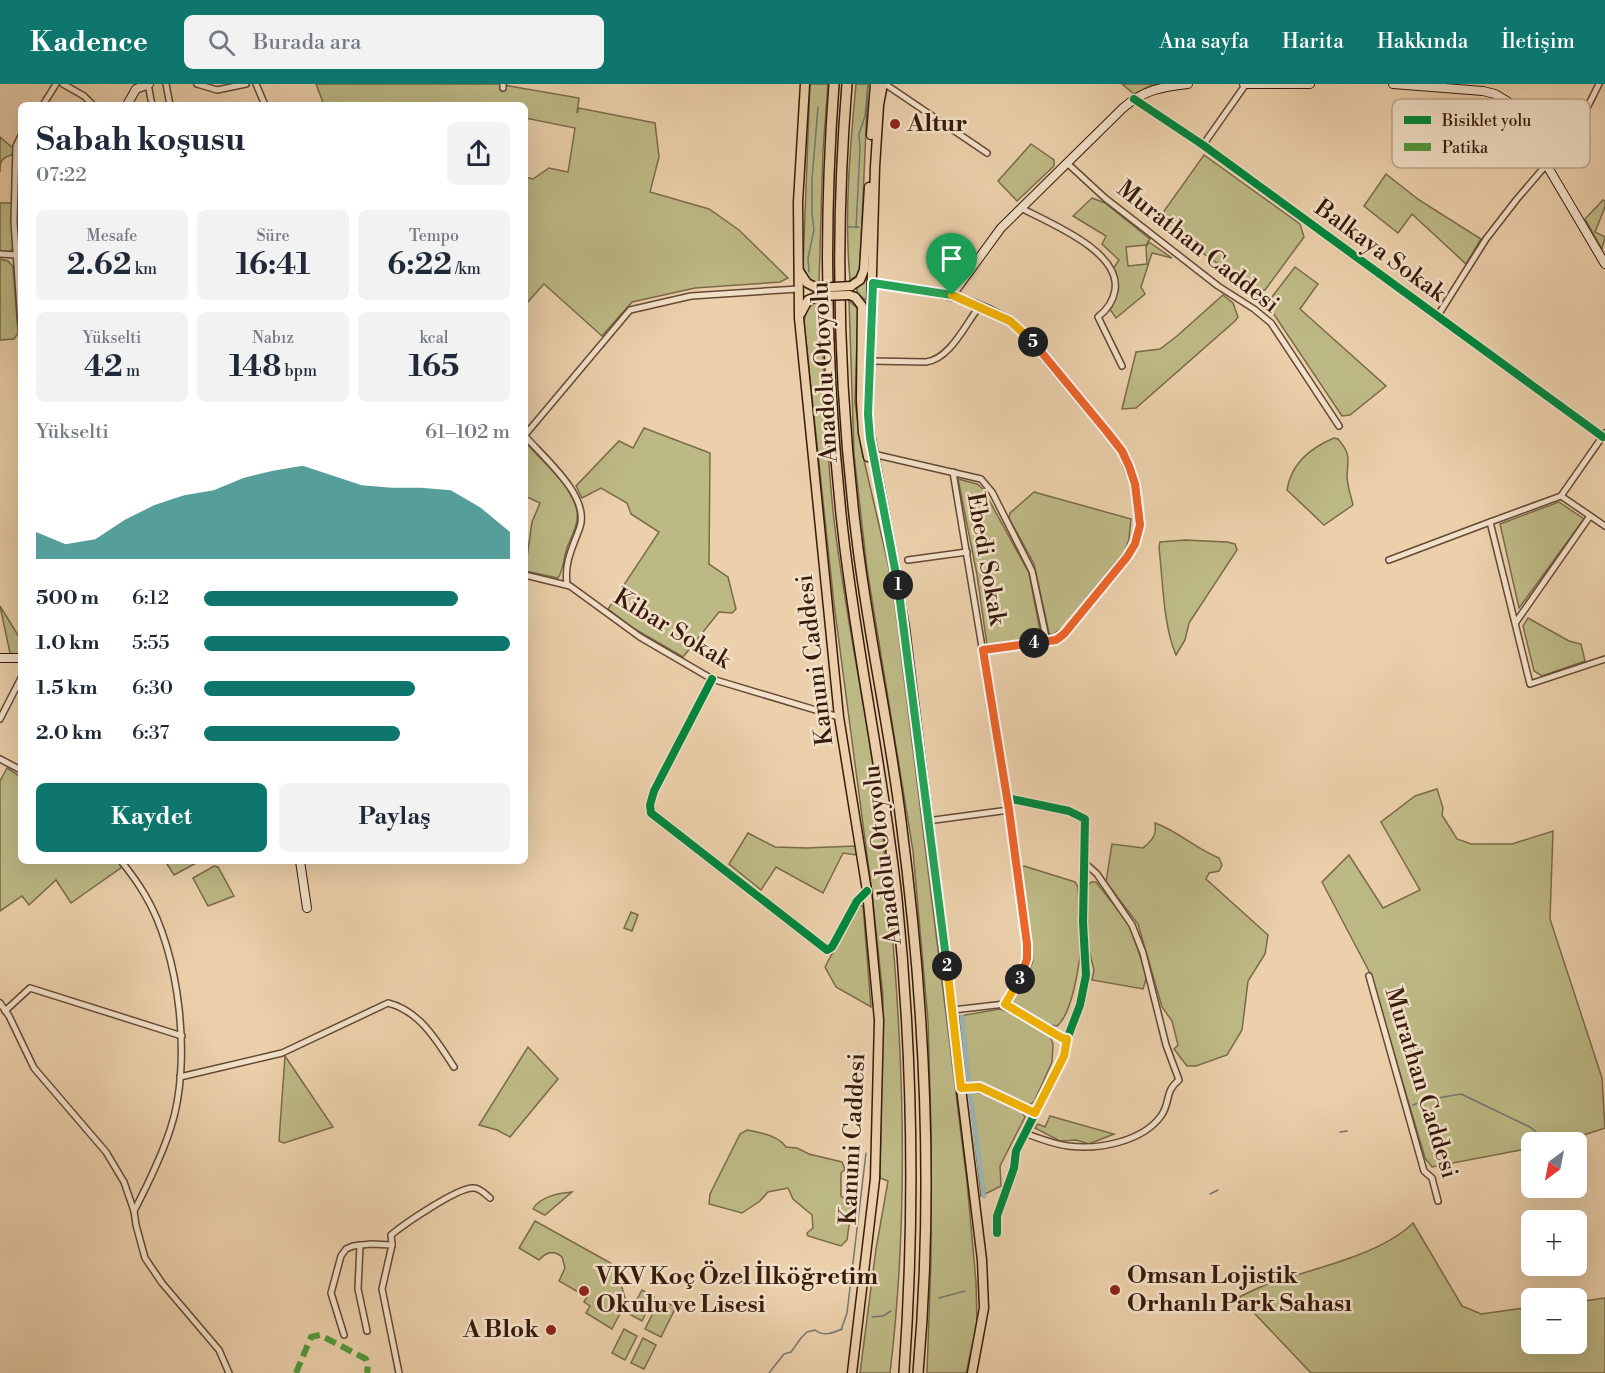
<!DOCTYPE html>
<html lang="tr">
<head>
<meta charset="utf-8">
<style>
	:root { --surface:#fff; --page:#f2f2f3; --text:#1f2937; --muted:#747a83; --accent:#0f766e }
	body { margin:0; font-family:"Libre Bodoni",serif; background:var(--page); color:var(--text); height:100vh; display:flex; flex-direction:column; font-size:22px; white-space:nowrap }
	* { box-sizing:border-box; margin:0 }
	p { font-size:20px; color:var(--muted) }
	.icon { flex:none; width:33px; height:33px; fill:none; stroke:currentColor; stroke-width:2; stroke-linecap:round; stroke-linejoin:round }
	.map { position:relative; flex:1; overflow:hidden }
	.sheet { position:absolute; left:18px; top:18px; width:510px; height:762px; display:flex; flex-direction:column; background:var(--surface); border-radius:9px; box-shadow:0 6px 24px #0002 }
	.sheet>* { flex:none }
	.needle { width:39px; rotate:212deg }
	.fabs { position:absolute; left:1521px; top:1048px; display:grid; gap:12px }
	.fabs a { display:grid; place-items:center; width:66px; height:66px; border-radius:9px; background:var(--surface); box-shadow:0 6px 24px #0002; font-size:30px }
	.pin { position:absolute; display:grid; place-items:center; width:51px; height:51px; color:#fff; margin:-62px -26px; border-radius:50% 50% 50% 0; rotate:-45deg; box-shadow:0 0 6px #0007 }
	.pin .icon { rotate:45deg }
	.km { position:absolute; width:30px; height:30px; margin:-15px; border-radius:50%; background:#222; color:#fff; font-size:16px; line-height:30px; text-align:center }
	.round { display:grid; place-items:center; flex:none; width:63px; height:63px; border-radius:9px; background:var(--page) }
	.summary { display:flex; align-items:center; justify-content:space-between; height:102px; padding:0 18px }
	h1 { font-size:33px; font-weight:800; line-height:45px }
	.metrics { display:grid; grid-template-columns:repeat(3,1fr); gap:9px; height:102px; padding:6px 18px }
	.metrics div { display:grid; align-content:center; border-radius:9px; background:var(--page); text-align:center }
	.metrics b { font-size:30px; font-weight:800 }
	.metrics small { font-size:16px; font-weight:400 }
	.metrics p { font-size:16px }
	.chart { height:168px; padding:12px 18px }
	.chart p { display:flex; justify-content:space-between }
	.chart svg { width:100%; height:108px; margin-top:6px; fill:var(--accent); opacity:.7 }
	.action { display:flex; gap:12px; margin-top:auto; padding:12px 18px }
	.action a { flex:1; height:69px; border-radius:9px; background:var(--accent); color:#fff; font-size:24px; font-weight:800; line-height:69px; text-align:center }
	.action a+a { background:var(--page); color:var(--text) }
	ul { padding:0 18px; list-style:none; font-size:20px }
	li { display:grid; grid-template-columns:96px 72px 1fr; align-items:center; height:45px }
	li i { height:15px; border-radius:8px; background:var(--accent) }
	header { display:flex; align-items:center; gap:36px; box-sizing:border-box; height:84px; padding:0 30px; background:var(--accent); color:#fff }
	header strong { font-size:28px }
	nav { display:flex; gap:33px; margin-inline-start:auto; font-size:21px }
	.search { width:420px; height:54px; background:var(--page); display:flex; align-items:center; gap:15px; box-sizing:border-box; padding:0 21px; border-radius:9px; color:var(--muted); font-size:22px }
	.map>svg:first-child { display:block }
	.green { fill:#bdb985; stroke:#7a6a48; stroke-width:1.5 }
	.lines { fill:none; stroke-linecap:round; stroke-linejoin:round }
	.stream { stroke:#747770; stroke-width:1.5 }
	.canal { stroke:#9cb4b3; stroke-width:5 }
	.street-casing { stroke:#654834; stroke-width:8 }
	.secondary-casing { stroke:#381b0c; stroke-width:10 }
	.primary-casing { stroke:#381b0c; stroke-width:11 }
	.highway-casing { stroke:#381b0c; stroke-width:12 }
	.street { stroke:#f2e0c8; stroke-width:5 }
	.secondary { stroke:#f2e0c8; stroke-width:8 }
	.primary { stroke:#ebd0ab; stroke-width:8 }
	.highway { stroke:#ebd0ab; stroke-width:9 }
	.primary-bridge-casing { stroke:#381b0c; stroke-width:11; stroke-linecap:butt }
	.primary-bridge { stroke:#ebd0ab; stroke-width:8 }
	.quiet { stroke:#52993b; stroke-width:6; stroke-dasharray:12 6; stroke-linecap:butt }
	.cycleway-casing { stroke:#f2e0c8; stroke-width:11 }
	.cycleway { stroke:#00873e; stroke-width:8 }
	.split-1-casing { stroke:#fff; stroke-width:12 }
	.split-2-casing { stroke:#fff; stroke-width:12 }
	.split-3-casing { stroke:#fff; stroke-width:12 }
	.split-4-casing { stroke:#fff; stroke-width:12 }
	.split-5-casing { stroke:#fff; stroke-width:12 }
	.split-6-casing { stroke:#fff; stroke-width:12 }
	.split-1 { stroke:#22a559; stroke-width:8 }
	.split-2 { stroke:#22a559; stroke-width:8 }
	.split-3 { stroke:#f5b400; stroke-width:8 }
	.split-4 { stroke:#f0652b; stroke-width:8 }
	.split-5 { stroke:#f0652b; stroke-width:8 }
	.split-6 { stroke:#f5b400; stroke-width:8 }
	.poi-dot { fill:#8f2418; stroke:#f2e0c8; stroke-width:2 }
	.labels { text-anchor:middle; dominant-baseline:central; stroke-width:5; stroke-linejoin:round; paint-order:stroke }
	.poi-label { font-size:24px; font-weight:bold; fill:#381b0c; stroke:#f2e0c8; text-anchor:start }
	.street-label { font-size:24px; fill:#381b0c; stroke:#f2e0c8 }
	.key { fill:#f2e0c8; stroke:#baa590; stroke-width:1.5 }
	.key-label { font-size:16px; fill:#381b0c }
</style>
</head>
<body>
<header>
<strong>Kadence</strong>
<div class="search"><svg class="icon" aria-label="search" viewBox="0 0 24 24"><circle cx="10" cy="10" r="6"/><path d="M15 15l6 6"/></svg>Burada ara</div>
<nav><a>Ana sayfa</a><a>Harita</a><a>Hakkında</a><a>İletişim</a></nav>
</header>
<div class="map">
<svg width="1605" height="1289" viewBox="0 0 1605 1289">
	<rect width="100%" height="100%" fill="#ebd0ab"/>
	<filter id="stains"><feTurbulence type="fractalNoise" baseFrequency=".00333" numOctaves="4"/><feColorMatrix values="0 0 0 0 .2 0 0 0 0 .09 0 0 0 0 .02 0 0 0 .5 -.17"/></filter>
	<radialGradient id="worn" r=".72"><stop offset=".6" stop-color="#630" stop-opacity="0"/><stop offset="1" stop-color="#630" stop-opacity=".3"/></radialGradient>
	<g class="green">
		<path d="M316,0H498L579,14L577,29L579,24L655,39L659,73L650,108L709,125L739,146L788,194L780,198L695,204L632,218L602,252L544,200L525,221V93L533,95L549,84L568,88L575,44L525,34V21H324Z"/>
		<path d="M810,0H828L823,66L819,199L809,197L803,183Z"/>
		<path d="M856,0H868L860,182L857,191L850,196C844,131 850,65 856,0Z"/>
		<path d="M1122,0H1161L1152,1L1134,10Z"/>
		<path d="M0,53L13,64L12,71C1,74 0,77 0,88Z"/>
		<path d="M1031,60L1054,76V82L1017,117L998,97Z"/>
		<path d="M1204,71L1300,140L1304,153L1265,206L1254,205L1157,137Z"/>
		<path d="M1386,90L1419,116L1481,155L1466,180L1412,130L1398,149L1364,122Z"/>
		<path d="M1092,114L1105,119L1150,155L1146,161L1126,163L1128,182L1147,180L1146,163L1149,158L1172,174L1152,169L1141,203L1145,210L1116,234L1109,224C1117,210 1121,199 1113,185L1119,176L1102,160L1106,152L1073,132Z"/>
		<path d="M1603,116L1605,117V123L1595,148L1605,153L1602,165L1585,135Z"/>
		<path d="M0,119H12L13,164L9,169L0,168Z"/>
		<path d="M0,175L8,177L13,183L18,249L14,255L0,256Z"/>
		<path d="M1295,183L1318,200L1300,225L1386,302L1350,331L1342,332L1271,226L1268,218Z"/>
		<path d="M868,191L867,217L857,209V203Z"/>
		<path d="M1223,211L1233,219L1238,233L1235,237L1136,324L1122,325L1136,268L1160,265L1177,252Z"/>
		<path d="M821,216C823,287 826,357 833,427C844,531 869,634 881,738C902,921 912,1106 890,1289H860L876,1165L888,1097L880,1094L883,912L872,809L834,520L804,238C806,225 809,221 821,216Z"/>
		<path d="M849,217L858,225L855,319L863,372L892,497L967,1098L976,1198L977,1240L966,1289H927L931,1176V1043L928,937L913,767L867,485L854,370Z"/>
		<path d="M644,344L710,369L709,480L728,493L736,525L732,529L719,528L683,573L633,544L608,525L659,448L631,430L627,419L601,404L582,414L576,402L619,357L633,364Z"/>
		<path d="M1334,354L1338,355C1351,370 1348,374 1347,392C1347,401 1351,412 1353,421L1324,441L1287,406C1291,379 1310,364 1334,354Z"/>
		<path d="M525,362H529C544,379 575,405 577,428C579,440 571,453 567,464C564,473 563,487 558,494L525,487L532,438L540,419L525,412Z"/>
		<path d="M958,395L977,400L983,405L1029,489L1041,552L1037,556L987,561L977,491Z"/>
		<path d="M1034,408L1131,435L1129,455L1125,467L1062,544L1052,551L1049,549L1034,480L1009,434L1010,429Z"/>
		<path d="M1559,418L1584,435L1519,524L1500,440Z"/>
		<path d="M1185,456L1227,458L1235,460L1237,466L1189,539L1185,556L1176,571C1163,541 1163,497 1159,464L1160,458Z"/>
		<path d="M0,522L21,556V571L10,569Z"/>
		<path d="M1528,534L1569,557L1581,560L1585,577L1542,592L1534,587L1523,542Z"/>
		<path d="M7,684L21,693V777H118L122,783L71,819L56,796L29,821L22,812L0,827V697Z"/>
		<path d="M1437,705L1443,724L1442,731L1457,755L1471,760H1512L1553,747L1550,835L1602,994L1605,1044C1579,1053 1560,1059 1532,1059L1531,1064L1432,1083L1425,1074L1371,891L1322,798L1349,771L1383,824L1420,806L1381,738L1415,712Z"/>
		<path d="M1155,739C1178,747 1196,765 1219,774L1222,781L1219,787L1209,789L1206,795L1268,851L1265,870L1248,897L1242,946L1227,971L1196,982H1187L1174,965L1178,961L1172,937L1162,923L1138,840L1106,798L1112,760L1143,764C1152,756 1157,752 1155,739Z"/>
		<path d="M748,749L775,763L806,764L856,762V771L843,769L823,809L776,783L761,806L729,780Z"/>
		<path d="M165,777H200L174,791Z"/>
		<path d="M214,782L218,783L234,812L208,822L193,794Z"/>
		<path d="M1024,782L1075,798L1078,803C1079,822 1083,844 1081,863C1079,883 1072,930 1057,942C1041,941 1028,930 1014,922L1013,917L1023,901L1033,877L1020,784Z"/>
		<path d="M1091,798H1096L1129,840L1147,892L1143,905L1092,896L1094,886L1088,862L1087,803Z"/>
		<path d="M858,821L863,822L871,923L836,903L825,883Z"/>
		<path d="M631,828L638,831L632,847L624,844Z"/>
		<path d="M1000,925L1011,929L1050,952L1053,960L1052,978L1034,1018L1029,1021L983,1001L967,998L959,932Z"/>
		<path d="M528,963L558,995L510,1053L497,1046L479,1041Z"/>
		<path d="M285,972L333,1043L284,1059L279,1057Z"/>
		<path d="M969,1007L997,1013L1019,1023L1025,1033L1000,1082L1001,1102L981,1112Z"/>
		<path d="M1050,1032L1114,1050L1089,1060L1076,1056L1060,1057L1035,1044L1038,1040L1045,1043Z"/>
		<path d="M747,1046C760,1048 779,1052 786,1063L797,1064L809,1070L842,1078L845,1085L841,1089V1112L852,1120L847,1156L841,1162L808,1152L807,1149L813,1144L812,1131L793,1115L788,1104L768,1108L760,1117L742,1129L709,1120L710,1110L740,1050Z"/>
		<path d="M572,1108L545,1131L533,1125C539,1113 559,1109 572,1108Z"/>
		<path d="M535,1137L616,1182L626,1218L612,1245L586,1229L590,1222L584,1218L587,1213L559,1197L565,1184L562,1173C554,1166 546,1168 539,1176L519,1164Z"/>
		<path d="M1413,1139L1462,1222L1481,1230L1531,1223L1532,1260H1576L1577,1218L1605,1214V1289H1311L1239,1213C1250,1208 1261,1202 1273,1198C1314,1185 1382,1170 1413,1139Z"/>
		<path d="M642,1206L654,1213L642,1237L629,1230Z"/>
		<path d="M660,1215L676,1223L661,1253L645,1245Z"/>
		<path d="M624,1245L637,1252L625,1276L612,1269Z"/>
		<path d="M643,1254L656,1261L644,1285L631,1279Z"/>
	</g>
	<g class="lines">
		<g class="stream">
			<path d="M848,143H859"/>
			<path d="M856,144L860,65L859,50L865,32L868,0"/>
			<path d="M809,188L808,174L814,146L812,129V96L818,23"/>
			<path d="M1413,1021L1426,1016L1461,1010L1530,1043L1550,1059"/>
			<path d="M1340,1048L1347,1047"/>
			<path d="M1210,1110L1218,1106"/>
			<path d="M939,1214L965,1207"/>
			<path d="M872,1233L883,1232L891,1227"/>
			<path d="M841,1246L847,1229L866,1069"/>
			<path d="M769,1289L784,1270L791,1268L801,1254L807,1248L815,1246C824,1253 833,1249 842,1245"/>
		</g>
		<g class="canal">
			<path d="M962,933L969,998"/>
			<path d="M970,1009L984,1112"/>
		</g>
		<defs>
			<g id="street">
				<path d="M63,0L84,12L93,21"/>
				<path d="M148,0L152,21"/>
				<path d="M166,0L170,21"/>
				<path d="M197,0L217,6L246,0"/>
				<path d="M256,0L265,21"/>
				<path d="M503,0V4"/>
				<path d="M885,0L987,69"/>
				<path d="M1135,15L1203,61L1603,353"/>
				<path d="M43,21L56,0"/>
				<path d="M21,52L16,62L14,138L21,239"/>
				<path d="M1203,61L1246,0"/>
				<path d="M1067,79L1105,114L1218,202L1254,225L1271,239L1339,342"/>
				<path d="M1021,124C1049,139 1121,167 1115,206C1113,218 1107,226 1098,233L1122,282"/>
				<path d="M0,170L16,171"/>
				<path d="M1437,233L1486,155L1517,115L1576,46L1599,0"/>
				<path d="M870,277L926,278C950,275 965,241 979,223"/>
				<path d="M1605,349L1561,412L1490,438L1530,600L1605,575"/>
				<path d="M525,351L630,226L691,212L798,205"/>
				<path d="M525,352C544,374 590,412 580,443C573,463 564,478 567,500"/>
				<path d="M873,370L981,395L992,408L1032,487L1047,558"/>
				<path d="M953,388L1009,726L1028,869L1020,893L1005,920"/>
				<path d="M1561,412L1605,442"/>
				<path d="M908,476L967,468"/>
				<path d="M1389,476L1490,438"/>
				<path d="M525,491L570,502L640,553L712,595L839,633"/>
				<path d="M1516,538L1590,432"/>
				<path d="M983,566L1047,558L1056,556L1064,550L1127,473L1135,461L1140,441"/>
				<path d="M712,595L654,707L650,721L651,729L827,866L832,863L857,817L867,807"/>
				<path d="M0,635L21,594"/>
				<path d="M0,675L21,686"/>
				<path d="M927,737L1009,726"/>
				<path d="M121,777C130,788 138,799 145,811C180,869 192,979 171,1043C162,1072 148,1100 134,1127"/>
				<path d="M1369,892L1424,1087L1432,1094L1438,1117"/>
				<path d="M0,919L9,932L34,984L106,1068L124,1098L134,1127L136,1141L145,1174L162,1199L219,1266L229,1289"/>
				<path d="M953,926L1005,920L1062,954L1067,955"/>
				<path d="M5,927L30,904L182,952"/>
				<path d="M180,993L282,969L388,919C420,927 437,957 454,983"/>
				<path d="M961,1004L980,1003L1035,1029"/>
				<path d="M1024,1049C1038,1054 1053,1060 1068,1062C1098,1066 1142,1058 1161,1032C1171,1018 1164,1008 1179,996L1166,961L1143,869L1132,841L1097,790L1085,779"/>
				<path d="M997,1149V1132L1014,1084L1016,1067L1064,972L1067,955L1080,921L1086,891L1083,838L1085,735L1069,727L1007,714"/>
				<path d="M360,1161L358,1205L367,1247"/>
				<path d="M344,1251L331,1209L341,1172L346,1165L353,1162L371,1160L392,1161"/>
				<path d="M399,1289L382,1205L392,1161L391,1151C403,1141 459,1102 474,1104C480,1104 485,1110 490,1114"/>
			</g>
			<g id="secondary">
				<path d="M1244,0H1310"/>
				<path d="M1393,0L1483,7L1495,10L1510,19L1605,180"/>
				<path d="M127,21L136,5L149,0"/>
				<path d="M873,199C925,206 980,212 1022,246L1122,367L1135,401L1140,441"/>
				<path d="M952,211L1001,144L1123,24C1144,6 1161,3 1188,0"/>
				<path d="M0,574H21"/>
				<path d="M300,777L307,824"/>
			</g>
			<g id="primary">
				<path d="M805,0L798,118L799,234L839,633L867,807L879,936L875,1095L852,1289"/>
				<path d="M883,0L879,21L875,83L868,330L870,350L894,479L905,545L982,1176L984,1224L972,1289"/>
				<path d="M871,51L875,0"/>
				<path d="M799,187L807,199L817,204"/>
				<path d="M851,202L860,196L864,186L869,103"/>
				<path d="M849,211L855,213L862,222L861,316L863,349L868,373"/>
				<path d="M801,229L808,216L819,212"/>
			</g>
			<g id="highway">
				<path d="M834,0C823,150 826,299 843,448C857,571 884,692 897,815C913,973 915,1131 904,1289"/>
				<path d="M847,0C835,149 838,300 856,448C867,545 889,640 901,737C925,919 934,1106 918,1289"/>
			</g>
		</defs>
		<use href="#street" class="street-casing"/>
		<use href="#secondary" class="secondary-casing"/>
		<use href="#primary" class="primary-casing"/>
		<use href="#highway" class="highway-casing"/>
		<use href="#street" class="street"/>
		<use href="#secondary" class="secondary"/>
		<use href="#primary" class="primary"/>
		<use href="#highway" class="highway"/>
		<defs>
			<g id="primary-bridge">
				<path d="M817,204L851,202"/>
				<path d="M819,212L849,211"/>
			</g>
		</defs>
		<use href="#primary-bridge" class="primary-bridge-casing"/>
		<use href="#primary-bridge" class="primary-bridge"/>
		<path class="quiet" d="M296,1289L311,1253L320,1251L366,1275L368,1282L367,1289"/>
		<defs>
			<g id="cycleway">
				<path d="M1134,15L1203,61L1603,353"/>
				<path d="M873,199L952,211L1010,237L1022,246L1034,259L1115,358C1138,390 1150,439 1127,473L1060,553L1047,558L983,566"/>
				<path d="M712,595L654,707L650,721L651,729L827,866L832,863L857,817L867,807"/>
				<path d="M997,1149V1132L1014,1084L1016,1067L1064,972L1067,955L1080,921L1086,891L1083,838L1085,735L1069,727L1007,714"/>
			</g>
		</defs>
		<use href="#cycleway" class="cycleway-casing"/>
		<use href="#cycleway" class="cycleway"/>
	</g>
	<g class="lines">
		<defs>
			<path id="split-1" d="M898,501L870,354L868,330L873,199L952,211"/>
			<path id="split-2" d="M898,501L947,882"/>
			<path id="split-3" d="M947,882L961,1004L980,1003L1035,1029L1064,972L1067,955L1062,954L1005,920L1020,895"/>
			<path id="split-4" d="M1020,895L1027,875V860L1009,726L983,566L1034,559"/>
			<path id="split-5" d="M1033,258L1108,349L1122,367L1129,382L1135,400L1140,441L1135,460L1127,473L1064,550L1056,556L1034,559"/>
			<path id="split-6" d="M952,211L1010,237L1033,258"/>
		</defs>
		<use href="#split-1" class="split-1-casing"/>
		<use href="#split-2" class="split-2-casing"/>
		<use href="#split-3" class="split-3-casing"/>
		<use href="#split-4" class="split-4-casing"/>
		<use href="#split-5" class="split-5-casing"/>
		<use href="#split-6" class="split-6-casing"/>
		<use href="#split-1" class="split-1"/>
		<use href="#split-2" class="split-2"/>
		<use href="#split-3" class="split-3"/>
		<use href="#split-4" class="split-4"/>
		<use href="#split-5" class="split-5"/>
		<use href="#split-6" class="split-6"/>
	</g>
	<g class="poi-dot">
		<circle cx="895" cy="40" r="6"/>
		<circle cx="1115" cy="1206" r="6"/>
		<circle cx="584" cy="1207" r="6"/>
		<circle cx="551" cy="1246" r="6"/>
	</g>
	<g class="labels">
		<g class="poi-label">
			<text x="907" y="40">Altur</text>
			<text x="1127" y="1192">Omsan Lojistik<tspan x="1127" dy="28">Orhanlı Park Sahası</tspan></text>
			<text x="596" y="1193">VKV Koç Özel İlköğretim<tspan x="596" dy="28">Okulu ve Lisesi</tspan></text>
			<text x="539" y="1246" text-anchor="end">A Blok</text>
		</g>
		<g class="street-label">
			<text transform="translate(1198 163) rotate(38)">Murathan Caddesi</text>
			<text transform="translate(1380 167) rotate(36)">Balkaya Sokak</text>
			<text transform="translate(825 288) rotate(-93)">Anadolu Otoyolu</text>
			<text transform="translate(986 475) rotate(80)">Ebedi Sokak</text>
			<text transform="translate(672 545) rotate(31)">Kibar Sokak</text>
			<text transform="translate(815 576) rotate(-97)">Kanuni Caddesi</text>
			<text transform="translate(883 771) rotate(-97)">Anadolu Otoyolu</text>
			<text transform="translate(1421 999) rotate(73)">Murathan Caddesi</text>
			<text transform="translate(853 1055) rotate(-87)">Kanuni Caddesi</text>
		</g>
	</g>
	<rect x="1392" y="15" width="198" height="69" rx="9" class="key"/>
	<rect x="1404" y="32" width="27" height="8" fill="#00873e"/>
	<rect x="1404" y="59" width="27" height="8" fill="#52993b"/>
	<g class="key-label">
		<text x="1442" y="42">Bisiklet yolu</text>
		<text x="1442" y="69">Patika</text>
	</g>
	<rect width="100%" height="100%" filter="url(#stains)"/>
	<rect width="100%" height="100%" fill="url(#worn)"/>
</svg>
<div class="fabs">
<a><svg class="needle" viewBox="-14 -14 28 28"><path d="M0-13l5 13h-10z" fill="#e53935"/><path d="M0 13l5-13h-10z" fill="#747a83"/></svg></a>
<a>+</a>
<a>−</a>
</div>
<div class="pin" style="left:952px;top:211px;background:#1e9e55"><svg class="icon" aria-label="arrive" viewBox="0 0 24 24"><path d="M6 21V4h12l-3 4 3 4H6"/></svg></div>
<b class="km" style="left:898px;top:501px">1</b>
<b class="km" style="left:947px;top:882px">2</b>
<b class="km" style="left:1020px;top:895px">3</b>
<b class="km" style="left:1034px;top:559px">4</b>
<b class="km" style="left:1033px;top:258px">5</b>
<section class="sheet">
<div class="summary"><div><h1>Sabah koşusu</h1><p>07:22</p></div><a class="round"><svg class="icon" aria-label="share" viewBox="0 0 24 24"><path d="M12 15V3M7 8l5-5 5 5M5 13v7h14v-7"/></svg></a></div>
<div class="metrics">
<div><p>Mesafe</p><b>2.62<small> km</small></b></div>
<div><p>Süre</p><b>16:41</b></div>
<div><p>Tempo</p><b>6:22<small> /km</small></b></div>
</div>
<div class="metrics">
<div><p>Yükselti</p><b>42<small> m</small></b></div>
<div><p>Nabız</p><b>148<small> bpm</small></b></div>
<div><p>kcal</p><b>165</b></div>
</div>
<div class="chart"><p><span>Yükselti</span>61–102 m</p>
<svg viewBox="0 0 160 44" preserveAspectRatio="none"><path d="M0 44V33L10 38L20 36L30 28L40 22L50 18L60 16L70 11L80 8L90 6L100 10L110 14L120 15L130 15L140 16L150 23L160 33V44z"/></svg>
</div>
<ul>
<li><b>500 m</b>6:12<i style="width:83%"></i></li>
<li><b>1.0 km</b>5:55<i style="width:100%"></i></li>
<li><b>1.5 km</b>6:30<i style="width:69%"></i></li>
<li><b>2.0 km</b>6:37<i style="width:64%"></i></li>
</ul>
<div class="action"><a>Kaydet</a><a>Paylaş</a></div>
</section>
</div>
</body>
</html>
